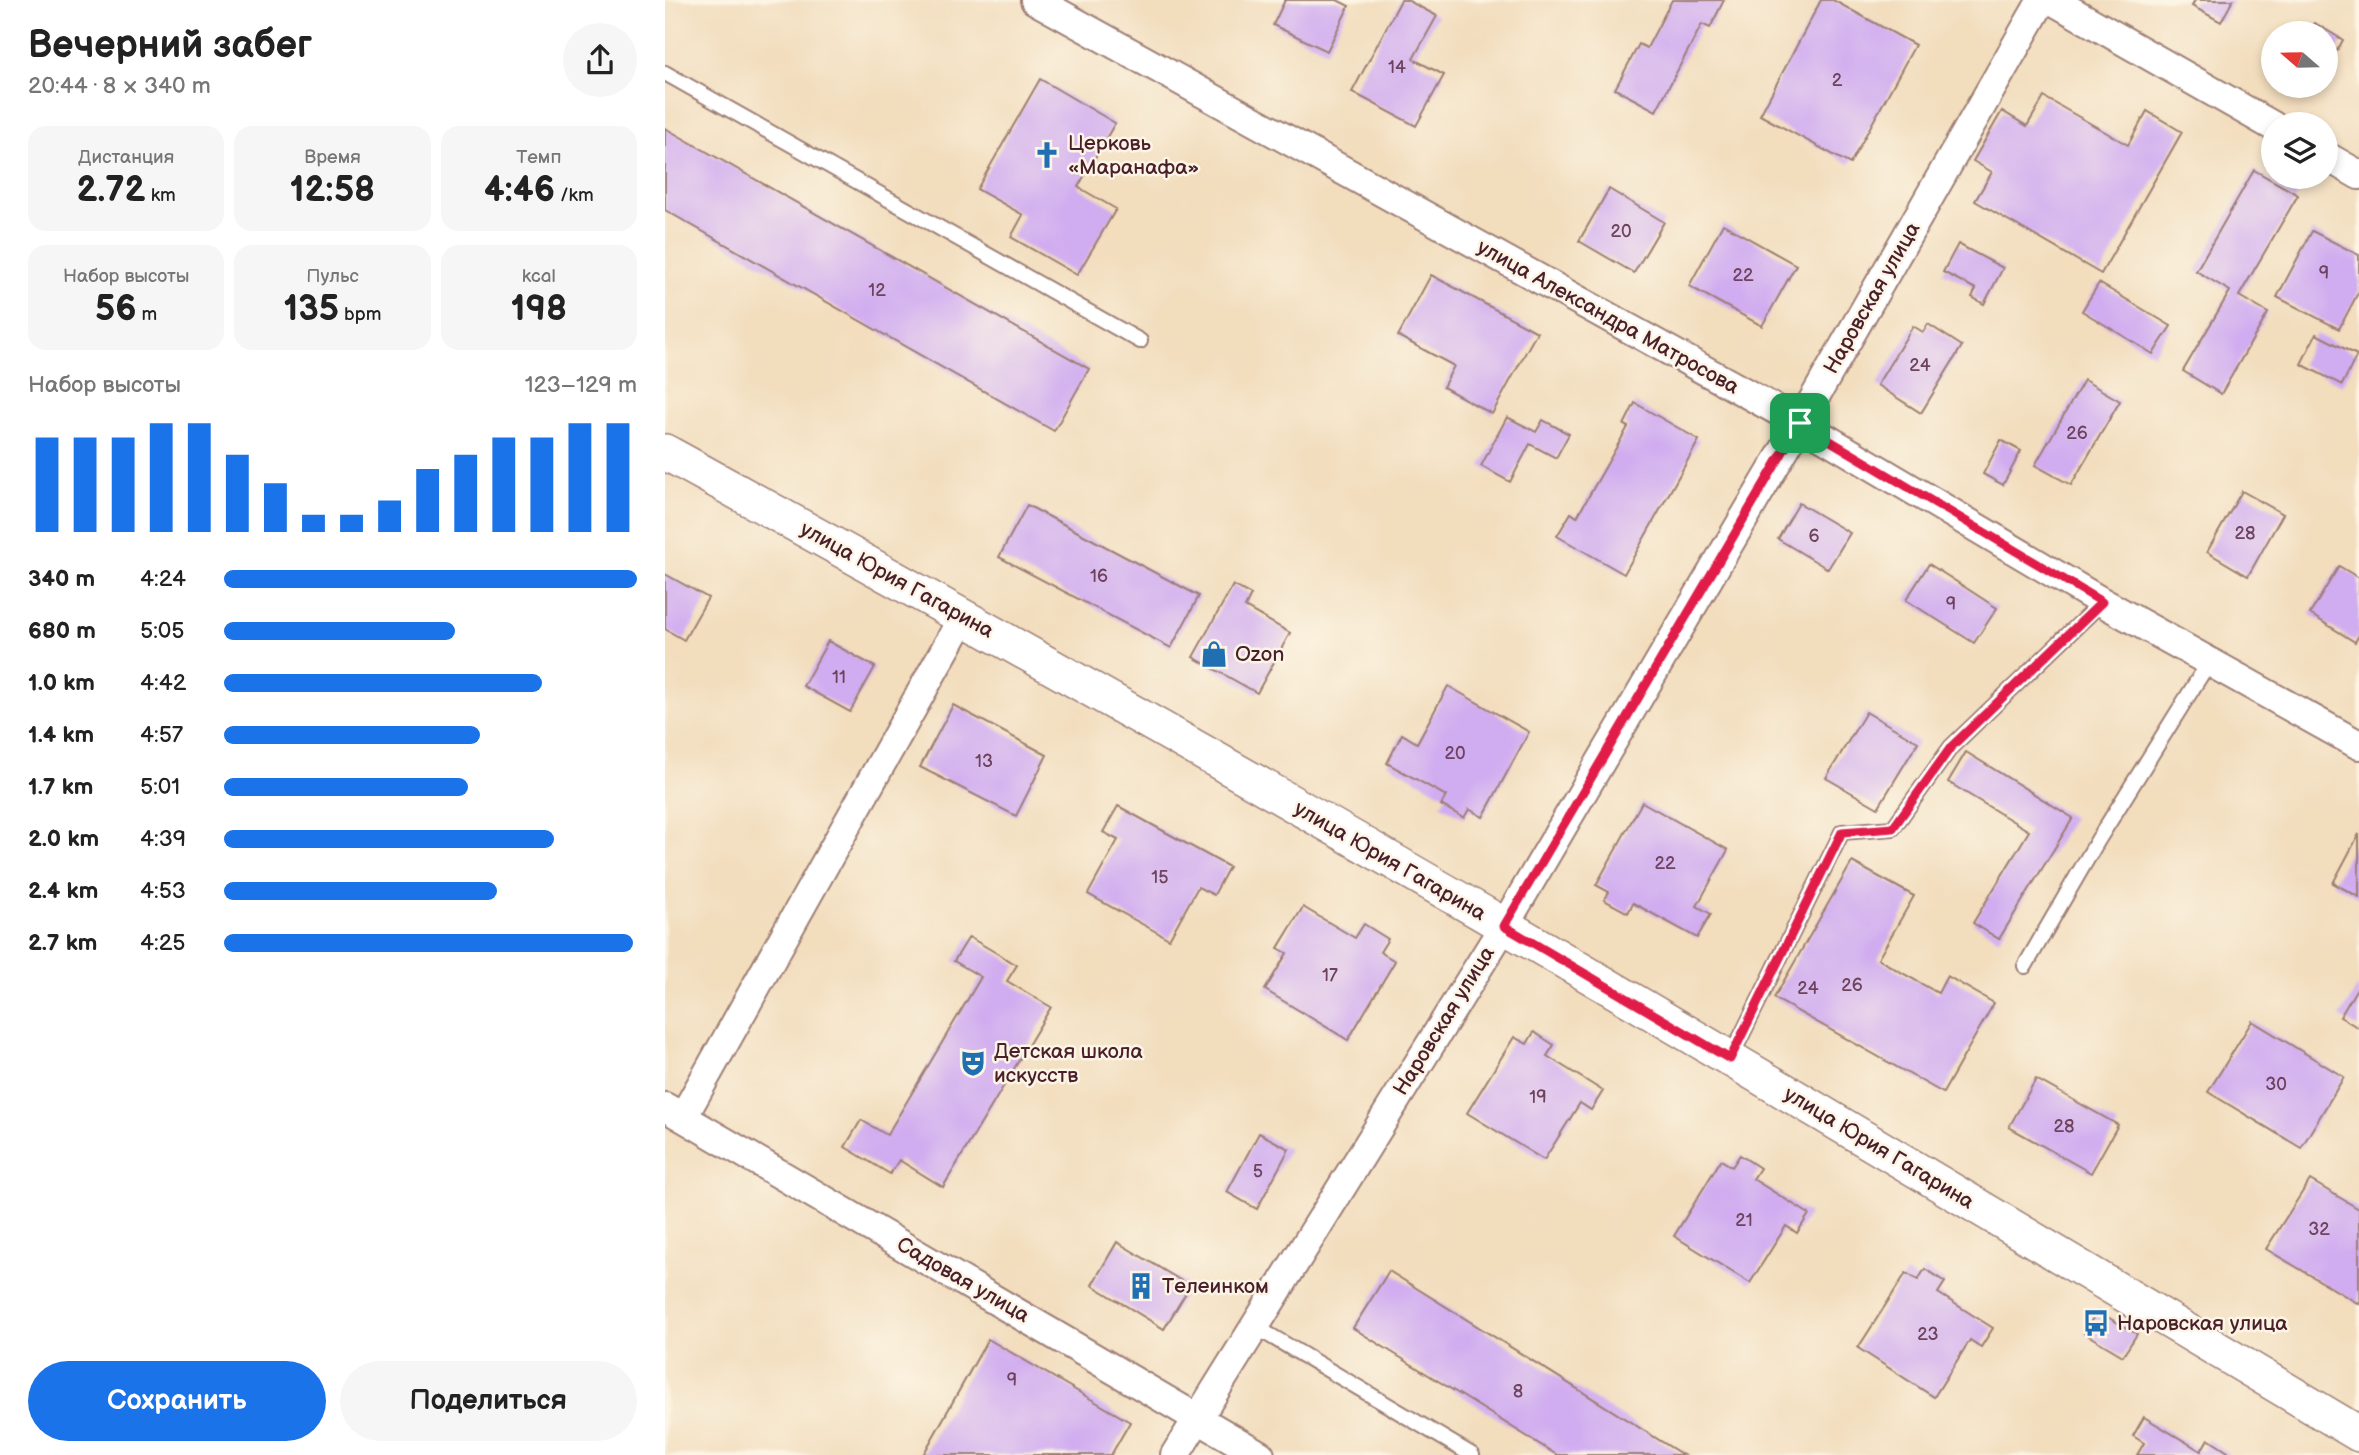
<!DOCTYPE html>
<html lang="ru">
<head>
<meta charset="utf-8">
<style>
	:root { --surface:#fff; --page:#f6f6f6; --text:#222; --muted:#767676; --accent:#1a73e8 }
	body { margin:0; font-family:"Balsamiq Sans",sans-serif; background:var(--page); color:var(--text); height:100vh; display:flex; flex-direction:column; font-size:26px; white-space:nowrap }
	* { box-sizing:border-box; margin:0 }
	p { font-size:23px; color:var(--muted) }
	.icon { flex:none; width:38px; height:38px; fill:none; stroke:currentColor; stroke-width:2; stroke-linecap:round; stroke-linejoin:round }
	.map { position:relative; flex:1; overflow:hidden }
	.sheet { display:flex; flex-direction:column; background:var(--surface); width:665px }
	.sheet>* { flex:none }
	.needle { width:46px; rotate:290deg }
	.buttons { position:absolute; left:1596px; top:21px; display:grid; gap:14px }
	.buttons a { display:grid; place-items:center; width:77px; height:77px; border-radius:50%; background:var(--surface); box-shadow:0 4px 10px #0003; font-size:35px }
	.pin { position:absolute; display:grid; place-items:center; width:60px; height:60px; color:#fff; margin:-30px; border-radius:14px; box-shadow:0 4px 10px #0006 }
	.round { display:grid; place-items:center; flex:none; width:74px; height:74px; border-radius:37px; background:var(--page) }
	.head { display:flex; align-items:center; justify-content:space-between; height:119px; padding:0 28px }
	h1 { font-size:38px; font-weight:600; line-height:52px }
	.figures { display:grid; grid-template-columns:repeat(3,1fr); gap:10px; height:119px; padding:7px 28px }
	.figures div { display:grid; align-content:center; border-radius:18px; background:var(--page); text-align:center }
	.figures b { font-size:35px; font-weight:600 }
	.figures small { font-size:19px; font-weight:400 }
	.figures p { font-size:19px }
	.chart { height:196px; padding:14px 28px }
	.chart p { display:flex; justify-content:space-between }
	.chart svg { width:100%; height:126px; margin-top:7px; stroke:var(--accent); stroke-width:6 }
	.cta { display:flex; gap:14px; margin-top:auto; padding:14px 28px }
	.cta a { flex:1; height:80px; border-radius:42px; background:var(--accent); color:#fff; font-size:28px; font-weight:600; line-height:80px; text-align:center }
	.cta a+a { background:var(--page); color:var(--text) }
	ul { padding:0 28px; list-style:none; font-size:23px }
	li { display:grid; grid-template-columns:112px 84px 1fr; align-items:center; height:52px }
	li i { height:18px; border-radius:9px; background:var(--accent) }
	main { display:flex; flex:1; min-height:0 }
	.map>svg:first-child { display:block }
	.building { fill:#d0acf0 }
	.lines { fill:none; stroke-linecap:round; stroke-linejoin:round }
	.service-casing { stroke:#9e7e74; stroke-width:18 }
	.minor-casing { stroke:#9e7e74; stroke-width:32 }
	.tertiary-casing { stroke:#9e7e74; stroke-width:38 }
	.service { stroke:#fff; stroke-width:14 }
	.minor { stroke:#fff; stroke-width:28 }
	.tertiary { stroke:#fff; stroke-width:35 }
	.route-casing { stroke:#fff; stroke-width:14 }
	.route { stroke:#e11d48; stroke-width:9 }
	.labels { text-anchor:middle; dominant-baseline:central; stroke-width:5; stroke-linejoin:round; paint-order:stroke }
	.number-label { font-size:18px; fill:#6c425c }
	.poi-label { font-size:21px; fill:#4a1f2b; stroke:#fcf5e5; text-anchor:start }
	.street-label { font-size:21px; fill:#4a1f2b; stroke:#fcf5e5 }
</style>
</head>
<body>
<main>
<section class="sheet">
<div class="head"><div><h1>Вечерний забег</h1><p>20:44 · 8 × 340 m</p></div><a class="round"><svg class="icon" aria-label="share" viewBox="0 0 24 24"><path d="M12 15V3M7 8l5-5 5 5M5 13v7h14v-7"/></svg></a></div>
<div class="figures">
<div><p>Дистанция</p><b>2.72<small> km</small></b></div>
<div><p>Время</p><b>12:58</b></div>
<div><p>Темп</p><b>4:46<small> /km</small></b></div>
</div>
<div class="figures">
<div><p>Набор высоты</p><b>56<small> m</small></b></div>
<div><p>Пульс</p><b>135<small> bpm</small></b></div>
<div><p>kcal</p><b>198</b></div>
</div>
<div class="chart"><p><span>Набор высоты</span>123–129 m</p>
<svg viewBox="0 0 160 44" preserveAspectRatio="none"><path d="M5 44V11M15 44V11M25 44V11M35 44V6M45 44V6M55 44V17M65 44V27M75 44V38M85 44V38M95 44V33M105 44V22M115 44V17M125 44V11M135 44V11M145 44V6M155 44V6"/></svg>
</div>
<ul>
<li><b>340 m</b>4:24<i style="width:100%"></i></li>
<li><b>680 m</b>5:05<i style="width:56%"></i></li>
<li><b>1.0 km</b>4:42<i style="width:77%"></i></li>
<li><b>1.4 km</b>4:57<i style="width:62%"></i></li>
<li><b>1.7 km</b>5:01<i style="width:59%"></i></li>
<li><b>2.0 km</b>4:39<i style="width:80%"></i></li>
<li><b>2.4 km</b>4:53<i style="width:66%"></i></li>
<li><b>2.7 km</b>4:25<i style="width:99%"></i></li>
</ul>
<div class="cta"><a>Сохранить</a><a>Поделиться</a></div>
</section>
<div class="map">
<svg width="1694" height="1455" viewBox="0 0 1694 1455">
	<rect width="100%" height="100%" fill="#fcf5e5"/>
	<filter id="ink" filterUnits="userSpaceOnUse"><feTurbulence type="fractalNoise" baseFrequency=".0143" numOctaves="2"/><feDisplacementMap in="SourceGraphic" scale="14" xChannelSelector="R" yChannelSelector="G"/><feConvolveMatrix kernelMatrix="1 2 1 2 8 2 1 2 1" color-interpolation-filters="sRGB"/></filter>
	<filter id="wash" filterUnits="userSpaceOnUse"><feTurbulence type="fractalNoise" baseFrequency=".00686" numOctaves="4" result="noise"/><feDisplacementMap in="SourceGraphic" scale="28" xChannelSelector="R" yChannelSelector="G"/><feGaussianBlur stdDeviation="1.57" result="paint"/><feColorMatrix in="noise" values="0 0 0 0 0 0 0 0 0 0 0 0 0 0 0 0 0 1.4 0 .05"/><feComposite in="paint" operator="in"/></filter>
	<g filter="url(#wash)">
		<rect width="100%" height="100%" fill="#f2ddbd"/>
		<g id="blocks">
			<g class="building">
				<path d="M620,0H672L684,6L662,51L608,25Z"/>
				<path d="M736,0H742L772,16L748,59L779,75L751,126L687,92Z"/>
				<path d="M1007,0H1059L1045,28L1037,24L991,111L950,89L974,44L982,48Z"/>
				<path d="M1156,0H1168L1250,45L1185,164L1095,115Z"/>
				<path d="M1530,0H1568L1556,22L1527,6Z"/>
				<path d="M1650,23L1678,40L1661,70V33H1644Z"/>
				<path d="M375,79L450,123L413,187L451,209L412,275L346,237L358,215L312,189Z"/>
				<path d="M1379,97L1463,145L1482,111L1517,132L1436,274L1310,201L1327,172L1308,161L1337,111L1362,126Z"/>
				<path d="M0,128L424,369L389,431L0,210Z"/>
				<path d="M1589,170L1633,195L1574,296L1603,313L1556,394L1518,371L1565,291L1531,271Z"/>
				<path d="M944,189L999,222L969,273L914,241Z"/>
				<path d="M1058,224L1131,265L1097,326L1024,286Z"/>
				<path d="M1647,231L1694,255V291L1674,329L1612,297Z"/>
				<path d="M1293,244L1338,268L1319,304L1307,297L1311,289L1278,272Z"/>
				<path d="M766,275L872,332L827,414L778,387L789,366L733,336Z"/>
				<path d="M1434,283L1506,326L1488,354L1417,311Z"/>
				<path d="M1263,324L1297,346L1256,413L1212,385L1248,326L1258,332Z"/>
				<path d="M1651,334L1692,355L1677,385L1636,364Z"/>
				<path d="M1419,380L1455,401L1406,485L1370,465Z"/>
				<path d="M970,403L1034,440L959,574L892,536L906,513L912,517L963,427L959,425Z"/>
				<path d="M842,417L871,432L878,420L904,434L891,458L865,444L845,482L816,466Z"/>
				<path d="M1336,440L1356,451L1338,485L1318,474Z"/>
				<path d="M1577,491L1618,514L1583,576L1542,552Z"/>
				<path d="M1134,503L1185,533L1163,569L1113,539Z"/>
				<path d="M362,505L534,596L506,648L334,557Z"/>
				<path d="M1264,564L1332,608L1309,643L1241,600Z"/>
				<path d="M1674,566L1694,578V635L1690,642L1645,614Z"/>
				<path d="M0,574L43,598L19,640L0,629Z"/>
				<path d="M568,585L586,595L580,607L625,633L592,693L528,657Z"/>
				<path d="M163,641L210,667L185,712L138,686Z"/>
				<path d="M783,686L864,732L818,817L804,809L799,818L776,805L781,796L722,763L737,734L752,743Z"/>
				<path d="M288,705L382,755L351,816L255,767Z"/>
				<path d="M1201,712L1253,742L1213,808L1161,778Z"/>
				<path d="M1301,752L1408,818L1334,939L1308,923L1364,831L1283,782Z"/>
				<path d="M977,802L1063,850L1032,906L1046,914L1032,938L968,903L963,913L939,900L944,892L931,885Z"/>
				<path d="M453,806L564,867L549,895L533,887L504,939L423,894L453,840L438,832Z"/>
				<path d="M1694,834V897L1668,883Z"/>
				<path d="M1187,862L1249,896L1213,959L1273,993L1282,976L1329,1003L1278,1093L1109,998Z"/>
				<path d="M638,907L690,938L699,924L723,939L715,952L730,961L683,1040L600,990L622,953L613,948Z"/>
				<path d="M304,937L352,965L342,981L386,1007L278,1187L234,1160L225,1174L180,1147L196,1120L222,1135L316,977L289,961Z"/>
				<path d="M1694,985V1028L1675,1017Z"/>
				<path d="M1587,1021L1679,1077L1636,1148L1543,1092Z"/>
				<path d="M869,1032L889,1045L882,1056L938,1091L926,1110L915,1103L879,1160L802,1113L849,1037L862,1044Z"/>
				<path d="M1371,1079L1453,1125L1426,1173L1344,1127Z"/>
				<path d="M594,1133L624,1149L592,1209L562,1192Z"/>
				<path d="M1075,1155L1095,1168L1088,1179L1144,1214L1132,1233L1121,1226L1085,1283L1009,1236L1056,1160L1067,1167Z"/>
				<path d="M1645,1180L1694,1209V1304L1601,1249Z"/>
				<path d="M452,1242L525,1286L499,1329L427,1285Z"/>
				<path d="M1260,1269L1280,1282L1273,1293L1328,1328L1316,1347L1305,1340L1269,1397L1193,1348L1241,1273L1253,1280Z"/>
				<path d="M724,1271L1018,1455H892L688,1328Z"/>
				<path d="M1432,1311L1472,1334L1458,1356L1419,1333Z"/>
				<path d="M323,1339L465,1422L446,1455H258Z"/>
				<path d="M1479,1417L1536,1451L1543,1439L1563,1452L1561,1455H1472L1479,1443L1468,1436Z"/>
			</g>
		</g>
	</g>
	<g filter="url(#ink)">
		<use href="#blocks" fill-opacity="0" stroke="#9e7e74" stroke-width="2"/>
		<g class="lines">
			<defs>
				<g id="service">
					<path d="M0,73L475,341"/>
					<path d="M1360,966L1433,840L1544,662"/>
					<path d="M1065,1059L1177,832L1228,828L1286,747L1437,602"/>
					<path d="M589,1326L807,1455"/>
				</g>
				<g id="minor">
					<path d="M370,0L1135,423L1437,602L1694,745"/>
					<path d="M1387,0L1608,126"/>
					<path d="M1661,156L1694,175"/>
					<path d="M0,1107L595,1455"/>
					<path d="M18,1117L299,616"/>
					<path d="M510,1455L839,926L1135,423L1377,0"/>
				</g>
				<path id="tertiary" d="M0,452C359,649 716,851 1069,1061C1277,1185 1485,1310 1694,1434"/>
			</defs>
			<use href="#service" class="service-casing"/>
			<use href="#minor" class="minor-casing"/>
			<use href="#tertiary" class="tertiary-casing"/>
			<use href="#service" class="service"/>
			<use href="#minor" class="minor"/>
			<use href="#tertiary" class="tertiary"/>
		</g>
	</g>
	<g class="lines" filter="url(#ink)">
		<defs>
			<path id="route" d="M1135,423L1437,602L1286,747L1228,828L1177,832L1065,1059L839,926Z"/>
		</defs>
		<use href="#route" class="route-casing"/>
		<use href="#route" class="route"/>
	</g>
	<defs>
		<symbol id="church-bare" viewBox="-9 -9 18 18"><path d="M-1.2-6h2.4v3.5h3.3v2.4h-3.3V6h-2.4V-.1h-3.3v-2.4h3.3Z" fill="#1f6fb2" stroke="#fcf5e5" stroke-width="2.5" paint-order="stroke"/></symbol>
		<symbol id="shop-bare" viewBox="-9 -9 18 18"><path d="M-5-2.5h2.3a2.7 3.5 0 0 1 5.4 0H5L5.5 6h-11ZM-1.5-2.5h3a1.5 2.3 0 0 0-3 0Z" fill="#1f6fb2" stroke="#fcf5e5" stroke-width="2.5" paint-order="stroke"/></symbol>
		<symbol id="theatre-bare" viewBox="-9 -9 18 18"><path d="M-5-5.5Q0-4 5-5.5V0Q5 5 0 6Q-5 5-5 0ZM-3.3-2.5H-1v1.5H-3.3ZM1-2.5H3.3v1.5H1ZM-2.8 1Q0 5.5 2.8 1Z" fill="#1f6fb2" stroke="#fcf5e5" stroke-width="2.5" paint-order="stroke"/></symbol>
		<symbol id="building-bare" viewBox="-9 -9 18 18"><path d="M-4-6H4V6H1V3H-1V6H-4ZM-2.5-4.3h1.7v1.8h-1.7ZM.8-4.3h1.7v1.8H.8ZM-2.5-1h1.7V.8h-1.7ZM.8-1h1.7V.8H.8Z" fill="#1f6fb2" stroke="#fcf5e5" stroke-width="2.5" paint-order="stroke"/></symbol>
		<symbol id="bus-bare" viewBox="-9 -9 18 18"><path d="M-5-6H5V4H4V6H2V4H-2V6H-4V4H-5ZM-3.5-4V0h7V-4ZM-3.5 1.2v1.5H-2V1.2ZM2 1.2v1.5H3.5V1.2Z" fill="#1f6fb2" stroke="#fcf5e5" stroke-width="2.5" paint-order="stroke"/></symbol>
	</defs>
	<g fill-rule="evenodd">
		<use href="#church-bare" x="363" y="136" width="38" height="38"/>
		<use href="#shop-bare" x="530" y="635" width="38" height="38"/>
		<use href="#theatre-bare" x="289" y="1044" width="38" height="38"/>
		<use href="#building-bare" x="457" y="1267" width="38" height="38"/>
		<use href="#bus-bare" x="1412" y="1304" width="38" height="38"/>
	</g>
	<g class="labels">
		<g class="number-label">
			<text x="732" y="67">14</text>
			<text x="1172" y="80">2</text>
			<text x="956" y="231">20</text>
			<text x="1659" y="273">9</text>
			<text x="1078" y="275">22</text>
			<text x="212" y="290">12</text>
			<text x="1255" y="365">24</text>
			<text x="1412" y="433">26</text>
			<text x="1580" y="533">28</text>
			<text x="1149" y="536">6</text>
			<text x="434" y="576">16</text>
			<text x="1286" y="604">9</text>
			<text x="174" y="677">11</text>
			<text x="790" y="753">20</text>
			<text x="319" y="761">13</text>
			<text x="1000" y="863">22</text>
			<text x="495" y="877">15</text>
			<text x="665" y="975">17</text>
			<text x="1187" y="985">26</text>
			<text x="1143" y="988">24</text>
			<text x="1611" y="1084">30</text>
			<text x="873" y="1097">19</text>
			<text x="1399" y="1126">28</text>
			<text x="593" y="1171">5</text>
			<text x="1079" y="1220">21</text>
			<text x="1654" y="1229">32</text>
			<text x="1263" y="1334">23</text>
			<text x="347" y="1380">9</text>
			<text x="853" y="1391">8</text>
		</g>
		<g class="poi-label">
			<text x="403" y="143">Церковь<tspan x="403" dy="24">«Маранафа»</tspan></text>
			<text x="570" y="654">Ozon</text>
			<text x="329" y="1051">Детская школа<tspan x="329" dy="24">искусств</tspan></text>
			<text x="497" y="1286">Телеинком</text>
			<text x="1452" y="1323">Наровская улица</text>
		</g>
		<g class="street-label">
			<text transform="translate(1207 298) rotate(-60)">Наровская улица</text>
			<text transform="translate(943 317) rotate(29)">улица Александра Матросова</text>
			<text transform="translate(232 580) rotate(29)">улица Юрия Гагарина</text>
			<text transform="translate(725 861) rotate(30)">улица Юрия Гагарина</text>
			<text transform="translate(779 1021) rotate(-58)">Наровская улица</text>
			<text transform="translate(1214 1148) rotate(31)">улица Юрия Гагарина</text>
			<text transform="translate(298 1280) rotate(30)">Садовая улица</text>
		</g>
	</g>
</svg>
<div class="buttons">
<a><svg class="needle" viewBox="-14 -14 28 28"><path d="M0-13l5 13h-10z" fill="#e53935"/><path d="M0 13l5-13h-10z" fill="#767676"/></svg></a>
<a><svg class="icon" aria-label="layers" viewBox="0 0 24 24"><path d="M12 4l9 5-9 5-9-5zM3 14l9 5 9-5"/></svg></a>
</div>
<div class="pin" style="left:1135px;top:423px;background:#1e9e55"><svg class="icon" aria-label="arrive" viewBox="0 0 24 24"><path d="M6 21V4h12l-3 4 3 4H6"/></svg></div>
</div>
</main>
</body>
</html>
